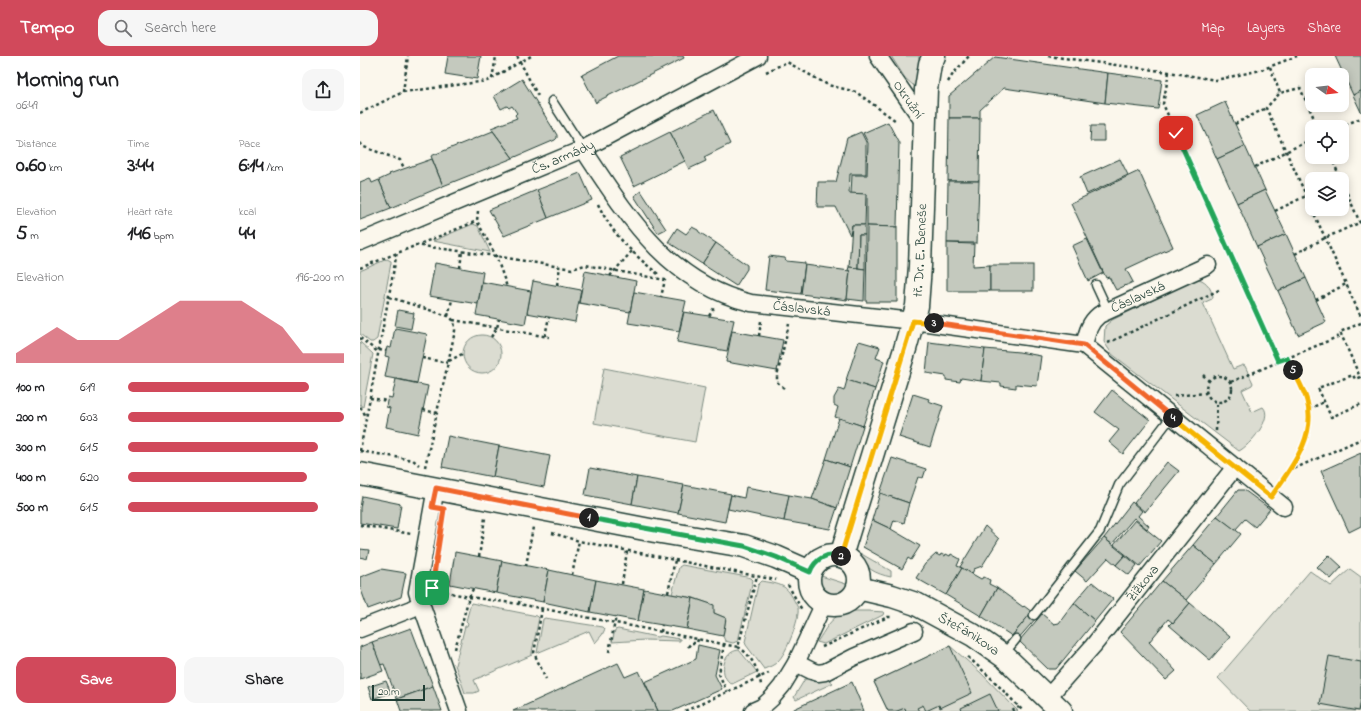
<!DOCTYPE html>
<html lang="en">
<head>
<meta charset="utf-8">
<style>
	:root { --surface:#fff; --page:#f6f6f6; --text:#202124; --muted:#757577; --accent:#d1495b }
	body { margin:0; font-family:"Indie Flower",sans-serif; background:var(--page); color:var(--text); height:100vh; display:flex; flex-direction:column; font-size:15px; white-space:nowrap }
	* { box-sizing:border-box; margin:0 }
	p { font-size:13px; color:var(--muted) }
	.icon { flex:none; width:22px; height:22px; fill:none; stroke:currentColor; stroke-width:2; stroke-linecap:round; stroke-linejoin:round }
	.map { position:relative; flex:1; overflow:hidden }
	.side { display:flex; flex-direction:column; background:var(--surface); width:360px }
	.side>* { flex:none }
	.needle { width:26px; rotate:104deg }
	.tools { position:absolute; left:945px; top:12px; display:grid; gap:8px }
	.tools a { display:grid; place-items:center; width:44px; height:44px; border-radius:8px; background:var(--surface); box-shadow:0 2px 10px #0003; font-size:20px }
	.scale { position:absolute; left:12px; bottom:10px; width:53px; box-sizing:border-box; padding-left:4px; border:2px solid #1f3d34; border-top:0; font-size:11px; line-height:14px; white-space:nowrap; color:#1f3d34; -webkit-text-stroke:3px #fbf7ec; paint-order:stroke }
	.pin { position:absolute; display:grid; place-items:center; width:34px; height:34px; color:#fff; margin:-17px; border-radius:8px; box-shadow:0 2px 6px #0006 }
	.km { position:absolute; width:20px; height:20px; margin:-10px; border-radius:50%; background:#222; color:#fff; font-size:11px; line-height:20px; text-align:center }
	.round { display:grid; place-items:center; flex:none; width:42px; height:42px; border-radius:12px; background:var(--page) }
	.overview { display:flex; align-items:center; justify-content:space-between; height:68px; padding:0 16px }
	h1 { font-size:22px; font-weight:700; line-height:30px }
	.stats { display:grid; grid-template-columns:repeat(3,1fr); gap:6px; height:68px; padding:4px 16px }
	.stats div { display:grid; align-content:center }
	.stats b { font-size:20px; font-weight:700 }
	.stats small { font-size:11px; font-weight:400 }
	.stats p { font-size:11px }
	.chart { height:112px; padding:8px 16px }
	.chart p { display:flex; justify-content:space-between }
	.chart svg { width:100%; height:72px; margin-top:4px; fill:var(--accent); opacity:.7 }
	.primary-button { display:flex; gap:8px; margin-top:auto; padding:8px 16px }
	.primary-button a { flex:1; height:46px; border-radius:12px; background:var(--accent); color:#fff; font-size:16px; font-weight:700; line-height:46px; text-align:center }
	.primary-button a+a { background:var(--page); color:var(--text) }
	ul { padding:0 16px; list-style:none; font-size:13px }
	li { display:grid; grid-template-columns:64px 48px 1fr; align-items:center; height:30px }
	li i { height:10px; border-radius:5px; background:var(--accent) }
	header { display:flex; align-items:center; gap:24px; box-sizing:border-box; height:56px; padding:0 20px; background:var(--accent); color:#fff }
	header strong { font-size:19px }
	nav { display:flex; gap:22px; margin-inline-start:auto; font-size:14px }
	.search { width:280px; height:36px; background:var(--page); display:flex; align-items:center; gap:10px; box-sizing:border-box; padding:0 14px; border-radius:12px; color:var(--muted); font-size:15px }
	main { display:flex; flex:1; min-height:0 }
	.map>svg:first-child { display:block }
	.green { fill:#dbdcd1; stroke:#7d8c82 }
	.building { fill:#c4c9be; stroke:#1f3d34 }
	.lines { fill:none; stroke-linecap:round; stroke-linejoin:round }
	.lane-casing { stroke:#1f3d34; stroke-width:11 }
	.street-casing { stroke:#1f3d34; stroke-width:19 }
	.secondary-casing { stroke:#1f3d34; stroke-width:25 }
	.path { stroke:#1f3d34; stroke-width:2.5; stroke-dasharray:3 3; stroke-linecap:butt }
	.lane { stroke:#fbf7ec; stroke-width:8 }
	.street { stroke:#fbf7ec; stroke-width:16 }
	.secondary { stroke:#fbf7ec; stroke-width:22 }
	.split-1-casing { stroke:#fff; stroke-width:8 }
	.split-2-casing { stroke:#fff; stroke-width:8 }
	.split-3-casing { stroke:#fff; stroke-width:8 }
	.split-4-casing { stroke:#fff; stroke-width:8 }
	.split-5-casing { stroke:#fff; stroke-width:8 }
	.split-6-casing { stroke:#fff; stroke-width:8 }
	.split-1 { stroke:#f0652b; stroke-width:5 }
	.split-2 { stroke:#22a559; stroke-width:5 }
	.split-3 { stroke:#f5b400; stroke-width:5 }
	.split-4 { stroke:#f0652b; stroke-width:5 }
	.split-5 { stroke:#f5b400; stroke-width:5 }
	.split-6 { stroke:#22a559; stroke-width:5 }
	.labels { text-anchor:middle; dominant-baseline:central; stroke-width:3; stroke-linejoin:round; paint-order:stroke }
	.street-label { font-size:14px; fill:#1f3d34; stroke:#fbf7ec }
</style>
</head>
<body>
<header>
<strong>Tempo</strong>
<div class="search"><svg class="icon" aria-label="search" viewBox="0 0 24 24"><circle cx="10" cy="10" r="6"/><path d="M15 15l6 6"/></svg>Search here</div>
<nav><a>Map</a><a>Layers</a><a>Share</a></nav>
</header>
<main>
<section class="side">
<div class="overview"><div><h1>Morning run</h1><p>06:49</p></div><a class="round"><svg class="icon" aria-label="share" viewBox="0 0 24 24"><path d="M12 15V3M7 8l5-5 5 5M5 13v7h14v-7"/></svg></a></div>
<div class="stats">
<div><p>Distance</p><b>0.60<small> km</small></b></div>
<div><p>Time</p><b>3:44</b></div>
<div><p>Pace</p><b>6:14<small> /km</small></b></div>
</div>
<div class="stats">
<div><p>Elevation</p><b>5<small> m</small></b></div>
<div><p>Heart rate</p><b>146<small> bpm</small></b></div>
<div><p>kcal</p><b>44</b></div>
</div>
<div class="chart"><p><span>Elevation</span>196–200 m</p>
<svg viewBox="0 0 160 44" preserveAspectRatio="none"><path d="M0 44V38L10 30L20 22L30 30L40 30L50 30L60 22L70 14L80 6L90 6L100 6L110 6L120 14L130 22L140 38L150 38L160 38V44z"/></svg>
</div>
<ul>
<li><b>100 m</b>6:19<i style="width:84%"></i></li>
<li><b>200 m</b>6:03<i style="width:100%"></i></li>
<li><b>300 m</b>6:15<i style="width:88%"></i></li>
<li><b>400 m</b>6:20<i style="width:83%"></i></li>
<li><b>500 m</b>6:15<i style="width:88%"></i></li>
</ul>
<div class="primary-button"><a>Save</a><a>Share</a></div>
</section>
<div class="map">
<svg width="1001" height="655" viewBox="0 0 1001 655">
	<rect width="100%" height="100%" fill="#fbf7ec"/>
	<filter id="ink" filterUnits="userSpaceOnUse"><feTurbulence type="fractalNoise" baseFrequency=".025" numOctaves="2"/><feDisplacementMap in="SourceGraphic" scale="8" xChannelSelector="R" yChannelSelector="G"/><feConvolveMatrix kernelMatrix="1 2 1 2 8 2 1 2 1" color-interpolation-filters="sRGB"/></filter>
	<g filter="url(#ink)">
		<g class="green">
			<path d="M531,0H559L558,26L554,30L545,22Z"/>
			<path d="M113,168L118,170L130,196L73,185Z"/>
			<path d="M27,203L31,205V207L17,283L13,286H10L0,278V215Z"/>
			<path d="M839,223C848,226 850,232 853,240L852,243L843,247L873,313L883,309L885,310L893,327L892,329L882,334L892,356L903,351C914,362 889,390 879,395L752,298L744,286L745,270L752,264L832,225Z"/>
			<circle cx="122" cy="298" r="19"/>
			<path d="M0,286L13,298L3,351H2L0,348Z"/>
			<path d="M244,312L345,332L335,386L234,367Z"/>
			<path d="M498,496L531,515V521C516,518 503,512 498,496Z"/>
			<path d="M322,509L387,521L391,522L393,524L378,585L373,587L365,585L363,580L366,562L354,557L353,549L334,542L312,538L319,511Z"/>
			<path d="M990,513L1001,521V655H890L858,622L950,515L971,530Z"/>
			<path d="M458,519L489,529C479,548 454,540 458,519Z"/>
			<path d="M402,525C426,529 427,530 438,552C440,563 426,598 418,605C415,609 409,611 404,613L386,589L385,586L398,529Z"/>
			<path d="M111,547L177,560L179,562L172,596V599L114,624L119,635L114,637H105L95,609L105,570H107L108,567L106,565Z"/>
			<path d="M491,555H509L524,556L523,559L464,588L457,586C468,570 471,559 491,555Z"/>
			<path d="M185,562L243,571L245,573L242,579L235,587L229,575L177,597L183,563Z"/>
			<path d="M258,573L297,581L301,580L320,583V585L285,584L252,586L255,574Z"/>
			<path d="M590,590L620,616L658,655H528L514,626Z"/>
			<path d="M379,594L397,616L372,628C358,621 362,595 379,594Z"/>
			<path d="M445,623L458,625L468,623L473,627L436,644L434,641Z"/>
		</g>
		<g class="building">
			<path d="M88,0H121L117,23L85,18Z"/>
			<path d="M258,0H323L324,2L236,46V47L221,18L222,19Z"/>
			<path d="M975,0H1001V35L993,39Z"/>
			<path d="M635,1L748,17L745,47L644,32L620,54V62H589V40Z"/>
			<path d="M748,17L802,24L798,53L745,47Z"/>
			<path d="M162,23L197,79V82L195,84L153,102L131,72L157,62L155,59L157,57L152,50L149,52L147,50L141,53L134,40Z"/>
			<path d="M1001,35V56L993,39Z"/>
			<path d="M865,46L885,90L857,103L837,59Z"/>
			<path d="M354,54L370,88L344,101L346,105L329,113L310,76Z"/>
			<path d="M589,62H620L619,125H588Z"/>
			<path d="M528,66L539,87L537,171L507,170V138H491L492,119H507L508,87L503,77Z"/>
			<path d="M731,70H744V85H730Z"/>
			<path d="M133,75L153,102L83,130L71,100Z"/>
			<path d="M310,76L325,105L274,130L260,101Z"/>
			<path d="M501,76L506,86V118H490L489,137L506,138L505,169H492L490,179L476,151H457L458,126H476L487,82Z"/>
			<path d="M885,90L905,134L877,147L857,103Z"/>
			<path d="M72,103L83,130L31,152L19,124L30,119L29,118Z"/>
			<path d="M760,103L768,119L727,138L720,121Z"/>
			<path d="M779,115L813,191L766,213L773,226L756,234L749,221L746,222L711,147Z"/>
			<path d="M220,117L232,144L188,162L177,134Z"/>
			<path d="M10,122L12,127L19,124L31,152L0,164V126Z"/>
			<path d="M588,125H619L617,187H587Z"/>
			<path d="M177,134L188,162L144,180L129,154Z"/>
			<path d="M905,134L926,178L897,191L877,147Z"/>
			<path d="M281,135L306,173L298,177L274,140Z"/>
			<path d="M492,169H505V179H499L498,212L489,211Z"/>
			<path d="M507,170L537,171V246H506Z"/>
			<path d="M332,171L338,174L339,176L356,187L342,208L308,186L317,172L326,178Z"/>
			<path d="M926,178L946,222L918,235L897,191Z"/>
			<path d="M499,179H505V213L498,212Z"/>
			<path d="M727,183L743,217L728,225L712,190Z"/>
			<path d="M356,187L387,209V213L376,230L342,208Z"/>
			<path d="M587,187L614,188L613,210L630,209V235H587Z"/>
			<path d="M409,200L425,202L426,205L445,207L441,238L405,234Z"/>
			<path d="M75,207L123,216L118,248L69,240Z"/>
			<path d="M445,209L490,215L487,244L441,238Z"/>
			<rect x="630" y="209" width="43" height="26"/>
			<path d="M489,211L505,213L504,245L487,243L490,215L488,214Z"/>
			<path d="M225,215L276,225L270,256L219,247Z"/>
			<path d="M946,222L966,266L938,279L918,235Z"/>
			<path d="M173,225L221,234L215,266L167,257Z"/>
			<path d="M122,226L171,235L165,268L116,259Z"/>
			<path d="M274,236L326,245L319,275L268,267Z"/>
			<path d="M38,254L54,257L51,273L35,270Z"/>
			<path d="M324,256L374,264L367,295L317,286Z"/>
			<path d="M35,272L67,278L57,327L25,321L29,301L25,300L27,291L31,292Z"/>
			<path d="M372,275L423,284L417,315L366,306Z"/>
			<path d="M499,285L520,291L516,302L524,305L515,333L486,324Z"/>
			<path d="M569,286L625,293L621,325L601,322L600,326L586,324V320L566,317Z"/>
			<path d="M625,293L659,296L681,300L677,330L656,328V332L641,330V327L621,325Z"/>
			<path d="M36,323L68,330L58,378L26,371L30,352L26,351L27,345L28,341L32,342Z"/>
			<path d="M487,324L515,333L503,370L475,361L478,351L474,349V342L479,333L484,335Z"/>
			<path d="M752,334L790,364L763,398L749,386L759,374L735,356Z"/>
			<path d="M553,338L569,343L568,345L583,350L570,391L539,381Z"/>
			<path d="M479,362L503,370L490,411L466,403Z"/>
			<path d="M88,380L139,390L133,421L82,411Z"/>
			<path d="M139,390L190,400L184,431L133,421Z"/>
			<path d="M1001,397V470L989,476L961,415Z"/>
			<path d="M532,402L566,413L563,422L558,421L549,447L520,437Z"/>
			<path d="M466,403L490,411L477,452L452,443Z"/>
			<path d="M807,406L819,415L785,456L774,447Z"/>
			<path d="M230,412L277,421L272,448L225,439Z"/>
			<path d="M277,421L324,429L318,457L272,448Z"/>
			<path d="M324,429L371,438L365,466L318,457Z"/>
			<path d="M386,431L429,439L424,465L368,453L371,439L384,442Z"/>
			<path d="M878,434H884L910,453L895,471L885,463L875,474L857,460Z"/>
			<path d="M520,437L549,447L544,467L534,464L531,473L512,464Z"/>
			<path d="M429,439L452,443L477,452L470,473L424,465Z"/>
			<path d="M2,440L41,448L37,473L0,467V452Z"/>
			<path d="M772,446L782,455L778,460L789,470L787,473L774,462L752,488L744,482Z"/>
			<path d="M857,460L881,478L856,508L833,489Z"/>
			<path d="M512,464L531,473L560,490L551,504L548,502L542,513L503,491Z"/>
			<path d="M775,464L801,485L780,510L754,489Z"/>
			<path d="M625,470L639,483L622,510L614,513L612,518L600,511Z"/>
			<path d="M744,482L765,499L756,509L748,502L727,525L715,515Z"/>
			<path d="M833,489L856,508L826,544L802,525Z"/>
			<path d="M0,493L9,494L7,503L0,501Z"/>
			<path d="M95,496L142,505L136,537L90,528Z"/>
			<path d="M576,498L580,500L581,498L585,500L586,498L590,500L591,498L600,503L597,510L602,512L586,539L556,522L565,508Z"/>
			<path d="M765,499L777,509L769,519L756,509Z"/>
			<path d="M969,499L982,511L971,523L957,511Z"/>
			<path d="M142,505L189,514L183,546L136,537Z"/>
			<path d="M602,512L621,523L624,521L630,524L629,528L637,532L621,560L586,539Z"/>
			<path d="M21,513L46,517L41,541L8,553L0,531V521Z"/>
			<path d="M189,514L236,524L230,556L183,546Z"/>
			<path d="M236,524L284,533L278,565L230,556Z"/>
			<path d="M802,525L830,547L813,567L808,563L789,586L816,615L806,624L760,576Z"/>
			<path d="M732,526L753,543L735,565L714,547Z"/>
			<path d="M637,532L663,551L664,550L672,556L652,580L621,560Z"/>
			<path d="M284,533L333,542L327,573L278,565Z"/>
			<path d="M333,542L354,549V557L366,562L363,580L327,573Z"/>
			<path d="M714,547L735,565L696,613H688L659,585L682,558L694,568L699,567Z"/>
			<path d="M830,547L870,581L850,604L809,569L812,566L813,567Z"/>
			<path d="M671,557L677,561L657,584L652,580Z"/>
			<path d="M51,572L73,630L37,643L24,608L20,609L12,586Z"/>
			<path d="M12,586L23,615L0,623V591Z"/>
			<path d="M338,589L360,594L355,619L362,633L313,655H298L285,626L336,603Z"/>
			<path d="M590,590L612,637L580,652L579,649L566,655L563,649L557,652L559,655H546L545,652L537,655H528L514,626Z"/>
			<path d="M969,600L1001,606V643L999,655L960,648Z"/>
			<path d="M258,607L265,621L279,615L298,655H153Z"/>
			<path d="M26,625L31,637L12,643L8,631Z"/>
			<path d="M492,626L504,655H433L434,653Z"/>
			<path d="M73,630L82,655H41L37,643Z"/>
			<path d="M630,638L638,655H602L601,652Z"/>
		</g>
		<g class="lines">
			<defs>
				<g id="lane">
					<path d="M192,45L223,93"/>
					<path d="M736,229L748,255"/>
					<path d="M674,559L740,475L759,429L811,361"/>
					<path d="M643,599L656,583"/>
				</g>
				<g id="street">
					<path id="s1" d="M518,0L565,68"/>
					<path id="s2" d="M223,93C267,159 308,227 391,247L553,265L724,289L924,451"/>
					<path id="s3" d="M0,186L223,93L398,0"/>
					<path id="s4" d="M724,289C727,277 729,267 739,259L848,209"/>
					<path d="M76,432L57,536L99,655"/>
					<path d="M0,573L51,553L61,548"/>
					<path d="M436,607L452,615L458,617L465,616L494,601L554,575"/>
					<path id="s5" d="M688,641L733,590L875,411"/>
					<path d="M393,655L402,651L412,642L422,630L436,607L464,547"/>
				</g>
				<g id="secondary">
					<path d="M0,418L295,475L384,490L416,501L450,516"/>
					<circle cx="474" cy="524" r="25"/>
					<path id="s6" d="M481,500L545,293L557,250L560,210L566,33L570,8L574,0"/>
					<path id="s7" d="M498,532L532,540L556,548L613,579L646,602L701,655"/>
				</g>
			</defs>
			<use href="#lane" class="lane-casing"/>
			<use href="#street" class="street-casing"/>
			<use href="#secondary" class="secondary-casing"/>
			<g class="path">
				<path d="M157,0L179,42"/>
				<path d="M688,0L809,16L856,24L901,14L937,0"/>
				<path d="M910,11L920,37"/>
				<path d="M406,16L427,6L468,29L496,36L536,65"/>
				<path d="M809,16L803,48L918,305"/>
				<path d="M132,23L136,1"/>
				<path d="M588,26L593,18L609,0"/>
				<path d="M43,36L48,0"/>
				<path d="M0,57L43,36L127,25L171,0"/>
				<path d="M875,68L906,52"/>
				<path d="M980,71L1001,62"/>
				<path d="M0,87L4,91L40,104L44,112"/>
				<path d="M971,101L981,123"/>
				<path d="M895,111L952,83"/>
				<path d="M982,126L1001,169"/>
				<path d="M238,148C251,177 274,199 298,218"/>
				<path d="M952,152L906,52L920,37L940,32L958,71"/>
				<path d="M952,153L1001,261"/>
				<path d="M118,155L117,165L136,200L147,231"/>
				<path d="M915,155L952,137"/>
				<path d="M55,189L136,200L212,213L225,209L305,224L301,241"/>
				<path d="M935,198L965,182L1001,166"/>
				<path d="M0,212L117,165"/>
				<path d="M100,212L102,195"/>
				<path d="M250,220L272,195"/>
				<path d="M197,229L200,211"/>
				<path d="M29,241L88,260C94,263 95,268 95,275L65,411"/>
				<path d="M956,244L986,228"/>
				<path d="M88,260L92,244"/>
				<path d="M349,260L354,252"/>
				<path d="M93,264L189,281"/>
				<path d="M1001,267L980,276L1000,321L995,323L993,319L958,332L971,361L1001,348"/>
				<path d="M185,280L189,261"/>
				<path d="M399,280L401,265"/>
				<path d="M131,281L137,272L139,263"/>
				<path d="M0,282L18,296"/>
				<path d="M748,287L859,234"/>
				<path d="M19,294L26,295"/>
				<path d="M62,302L88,307"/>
				<path d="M89,305L102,298"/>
				<path d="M843,319L849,325"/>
				<circle cx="859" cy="333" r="13"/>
				<path d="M871,326L982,279"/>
				<path d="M424,332L417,326V320L429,268"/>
				<path d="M814,340L846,337"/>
				<path d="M10,342L27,345"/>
				<path d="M0,351L6,360"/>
				<path d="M949,353L964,346"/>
				<path d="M63,354L77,357"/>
				<path d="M856,375L857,346"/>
				<path d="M0,395L53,404L59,409"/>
				<path d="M0,395L37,196"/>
				<path d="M929,415L1001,383"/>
				<path d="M920,427C937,403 956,375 947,344C942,330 934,315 927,302"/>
				<path d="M0,469L51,478"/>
				<path d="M192,477L219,485L416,524"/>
				<path d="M119,501L125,462"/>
				<path d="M166,510L173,471"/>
				<path d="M212,519L219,485"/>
				<path d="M262,528L267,495"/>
				<path d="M428,529L442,554"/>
				<path d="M74,533L109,541L159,548L378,591L397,520"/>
				<path d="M308,537L315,504"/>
				<path d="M159,548L160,541"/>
				<path d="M182,553L174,597L186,623"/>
				<path d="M206,557L207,551"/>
				<path d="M301,576L302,569"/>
				<path d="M364,588L359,618L367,636"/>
				<path d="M328,591L331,587H337L338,583"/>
				<path d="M378,591C391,598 399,615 401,629"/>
				<path d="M462,591L528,561H531"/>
				<path d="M95,593L109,541L113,533"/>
				<path d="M249,596L256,560"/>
				<path d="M608,601L631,622L663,655"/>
				<path d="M325,655L409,617"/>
				<path d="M652,655L659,651"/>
			</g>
			<use href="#lane" class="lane"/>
			<use href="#street" class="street"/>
			<use href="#secondary" class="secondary"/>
		</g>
	</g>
	<g class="lines" filter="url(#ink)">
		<defs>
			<path id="split-1" d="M72,532L84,453L72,451L76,432L229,462"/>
			<path id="split-2" d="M229,462L384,490L416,501L450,516C455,503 467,496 481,500"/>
			<path id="split-3" d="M481,500L553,265L574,267"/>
			<path id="split-4" d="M574,267L724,289L813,362"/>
			<path id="split-5" d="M813,362L911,441C930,413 957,381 947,345C944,334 938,324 933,314"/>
			<path id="split-6" d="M816,77L918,305L927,302L933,314"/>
		</defs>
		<use href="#split-1" class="split-1-casing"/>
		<use href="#split-2" class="split-2-casing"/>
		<use href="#split-3" class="split-3-casing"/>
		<use href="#split-4" class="split-4-casing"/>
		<use href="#split-5" class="split-5-casing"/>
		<use href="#split-6" class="split-6-casing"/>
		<use href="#split-1" class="split-1"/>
		<use href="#split-2" class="split-2"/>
		<use href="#split-3" class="split-3"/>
		<use href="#split-4" class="split-4"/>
		<use href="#split-5" class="split-5"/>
		<use href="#split-6" class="split-6"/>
	</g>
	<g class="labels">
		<g class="street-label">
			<text stroke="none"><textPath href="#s1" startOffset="53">Okružní</textPath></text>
			<text stroke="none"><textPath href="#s3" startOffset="220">Čs. armády</textPath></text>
			<text stroke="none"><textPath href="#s6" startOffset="317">tř. Dr. E. Beneše</textPath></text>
			<text stroke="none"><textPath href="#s4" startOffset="77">Čáslavská</textPath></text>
			<text stroke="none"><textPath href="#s2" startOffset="285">Čáslavská</textPath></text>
			<text stroke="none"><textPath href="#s5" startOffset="148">Žižkova</textPath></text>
			<text stroke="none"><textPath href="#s7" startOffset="121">Štefánikova</textPath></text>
		</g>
	</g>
</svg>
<div class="tools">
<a><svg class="needle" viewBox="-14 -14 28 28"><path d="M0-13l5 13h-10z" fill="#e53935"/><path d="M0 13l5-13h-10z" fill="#757577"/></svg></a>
<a><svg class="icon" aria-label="locate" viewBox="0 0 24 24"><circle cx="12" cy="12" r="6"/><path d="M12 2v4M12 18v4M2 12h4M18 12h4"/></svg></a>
<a><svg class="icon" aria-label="layers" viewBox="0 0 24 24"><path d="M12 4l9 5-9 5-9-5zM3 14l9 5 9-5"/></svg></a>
</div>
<div class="scale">20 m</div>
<div class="pin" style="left:72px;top:532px;background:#1e9e55"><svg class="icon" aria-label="arrive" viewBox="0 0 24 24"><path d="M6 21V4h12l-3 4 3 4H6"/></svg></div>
<div class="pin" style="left:816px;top:77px;background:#d93025"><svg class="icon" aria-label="check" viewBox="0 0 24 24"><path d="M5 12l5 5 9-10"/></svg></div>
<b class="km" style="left:229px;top:462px">1</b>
<b class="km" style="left:481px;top:500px">2</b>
<b class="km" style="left:574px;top:267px">3</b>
<b class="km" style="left:813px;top:362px">4</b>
<b class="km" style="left:933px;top:314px">5</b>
</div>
</main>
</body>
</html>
